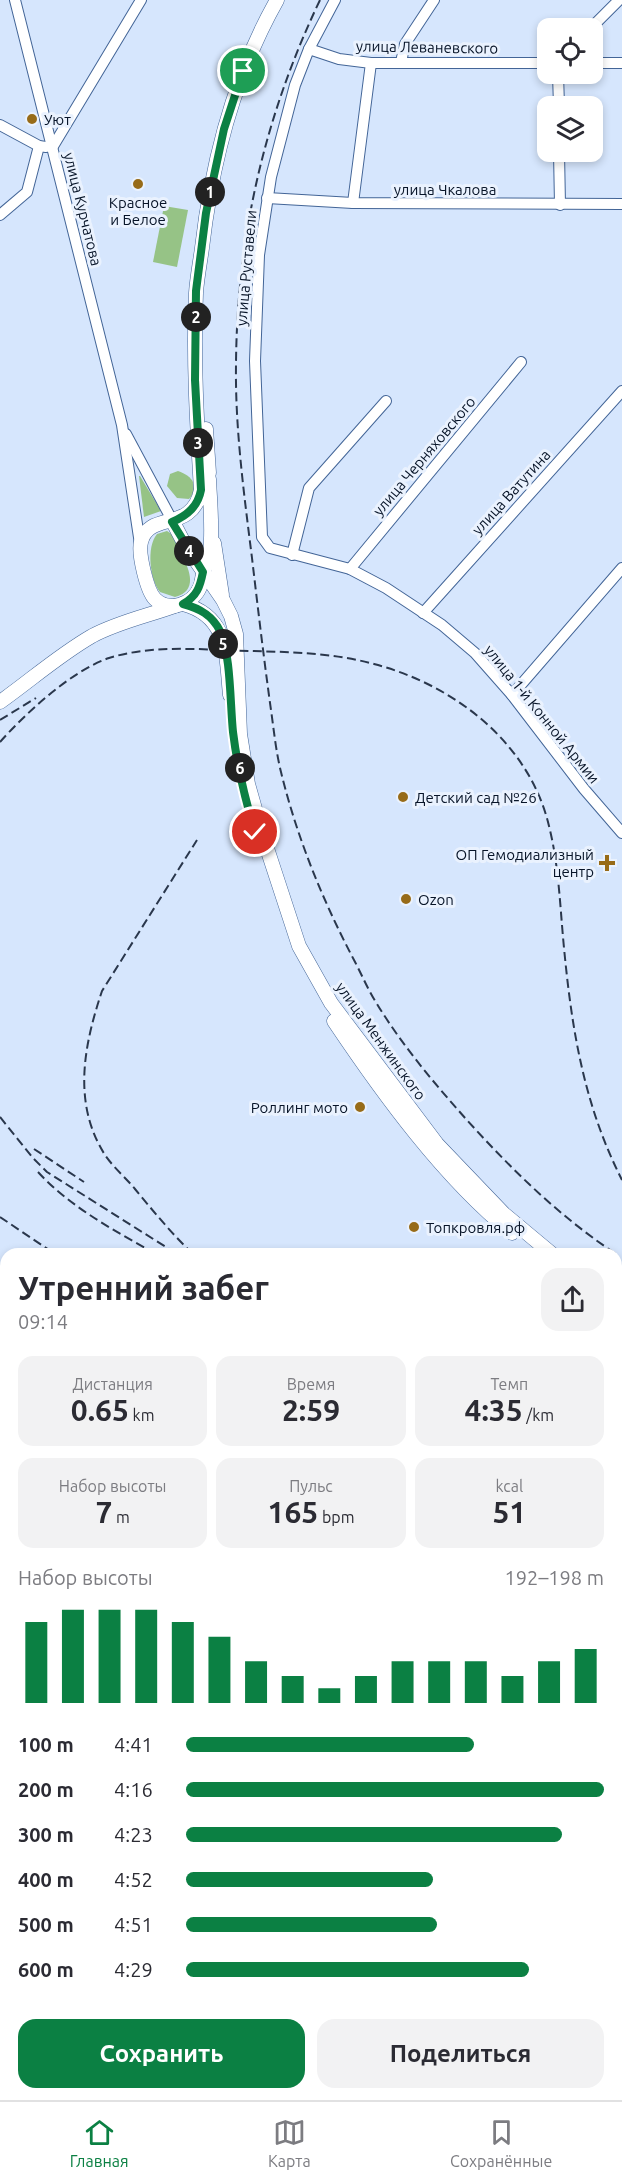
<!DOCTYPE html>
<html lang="ru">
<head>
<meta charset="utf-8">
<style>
	:root { --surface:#fff; --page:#f2f2f3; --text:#2b2b33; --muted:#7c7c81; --line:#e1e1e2; --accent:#0b8043 }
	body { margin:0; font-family:Ubuntu,sans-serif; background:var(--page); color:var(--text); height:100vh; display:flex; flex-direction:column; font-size:22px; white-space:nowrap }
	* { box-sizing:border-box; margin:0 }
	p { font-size:20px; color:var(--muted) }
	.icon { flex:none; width:33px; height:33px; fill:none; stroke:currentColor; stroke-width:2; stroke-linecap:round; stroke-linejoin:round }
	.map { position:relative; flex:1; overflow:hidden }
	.panel { position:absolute; left:0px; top:1248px; width:622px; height:852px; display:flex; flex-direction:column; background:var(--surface); border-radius:18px 18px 0 0; box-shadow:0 3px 9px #0003 }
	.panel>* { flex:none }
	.controls { position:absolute; left:537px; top:18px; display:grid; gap:12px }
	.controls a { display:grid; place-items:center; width:66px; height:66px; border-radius:12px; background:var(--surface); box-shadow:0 3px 9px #0003; font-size:30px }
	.pin { position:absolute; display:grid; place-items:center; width:51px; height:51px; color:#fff; margin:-26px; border:3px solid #fff; border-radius:50%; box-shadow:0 2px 6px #0007 }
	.km { position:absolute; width:30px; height:30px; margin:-15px; border-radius:50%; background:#222; color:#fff; font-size:16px; line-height:30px; text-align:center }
	.round { display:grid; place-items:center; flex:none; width:63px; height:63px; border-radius:18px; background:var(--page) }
	.summary { display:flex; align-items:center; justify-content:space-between; height:102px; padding:0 18px }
	h1 { font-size:33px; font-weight:700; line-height:45px }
	.stats { display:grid; grid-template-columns:repeat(3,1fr); gap:9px; height:102px; padding:6px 18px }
	.stats div { display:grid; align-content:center; border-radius:15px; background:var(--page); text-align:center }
	.stats b { font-size:30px; font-weight:700 }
	.stats small { font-size:16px; font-weight:400 }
	.stats p { font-size:16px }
	.chart { height:168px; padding:12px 18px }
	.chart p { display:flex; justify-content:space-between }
	.chart svg { width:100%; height:108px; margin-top:6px; stroke:var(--accent); stroke-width:6 }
	.primary-button { display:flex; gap:12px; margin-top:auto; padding:12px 18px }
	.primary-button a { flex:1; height:69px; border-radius:18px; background:var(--accent); color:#fff; font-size:24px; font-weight:700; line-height:69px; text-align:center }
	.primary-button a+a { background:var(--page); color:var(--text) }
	ul { padding:0 18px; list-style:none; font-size:20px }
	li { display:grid; grid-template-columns:96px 72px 1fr; align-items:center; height:45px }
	li i { height:15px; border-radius:8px; background:var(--accent) }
	.menu { display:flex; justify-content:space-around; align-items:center; height:84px; border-top:2px solid var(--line); background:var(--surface); font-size:16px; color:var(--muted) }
	.menu a { display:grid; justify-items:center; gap:3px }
	.menu .selected { color:var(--accent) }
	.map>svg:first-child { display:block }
	.green { fill:#96c386 }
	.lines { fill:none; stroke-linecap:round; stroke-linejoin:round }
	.minor-casing { stroke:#436597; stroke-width:12 }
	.major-casing { stroke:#436597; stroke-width:15 }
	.minor { stroke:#fff; stroke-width:10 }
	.major { stroke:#fff; stroke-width:14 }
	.rail { stroke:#2a374c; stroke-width:2; stroke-dasharray:9 4.5; stroke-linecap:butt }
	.route-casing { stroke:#fff; stroke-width:12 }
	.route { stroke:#0b8043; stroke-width:8 }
	.poi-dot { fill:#976b18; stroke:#eaf2fe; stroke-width:2 }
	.labels { text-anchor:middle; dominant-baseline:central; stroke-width:6; stroke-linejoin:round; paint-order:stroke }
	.street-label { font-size:15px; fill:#071428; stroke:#eaf2fe }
	.poi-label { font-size:15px; fill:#071428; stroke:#eaf2fe; text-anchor:start }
</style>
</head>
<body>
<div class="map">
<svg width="622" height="2100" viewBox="0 0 622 2100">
	<rect width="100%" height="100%" fill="#d6e6fd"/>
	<g class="green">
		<path d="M164,206L188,210L177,267L153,262Z"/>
		<path d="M178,471C193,476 200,487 189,499L177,498L167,486L170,474Z"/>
		<path d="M139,476H140L161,511L144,517Z"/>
		<path d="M167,531C176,536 178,546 182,555C190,571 198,591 175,597L160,592C150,580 146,547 157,534Z"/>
	</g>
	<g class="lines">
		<defs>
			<g id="minor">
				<path d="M15,0L122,425L140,544"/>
				<path d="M335,0L309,49L295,85L271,177L259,255L255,361L262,537L270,548L350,569L386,588L442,625L475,653L512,695L584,789L622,833"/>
				<path d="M591,28L619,0"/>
				<path d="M309,49L339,59L371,63H548"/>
				<path d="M401,62L405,44L434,0"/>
				<path d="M592,63H622"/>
				<path d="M558,74L559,106"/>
				<path d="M0,125L39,146L46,147"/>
				<path d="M52,148L141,0"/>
				<path d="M559,152L560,205"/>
				<path d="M267,198L353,203L622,204"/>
				<path d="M353,203L371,63"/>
				<path d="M0,215L27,192L39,146"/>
				<path d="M126,434L173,522"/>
				<path d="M292,555L309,488L386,401"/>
				<path d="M350,569L521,362"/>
				<path d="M423,613L622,391"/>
				<path d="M512,695L622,568"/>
			</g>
			<g id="major">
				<path d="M206,429L209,473"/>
				<path d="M209,479C210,502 213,530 210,552C209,559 204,566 203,574C202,578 202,583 200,587C193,604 169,613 155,599C147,591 138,554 141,542C149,510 192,534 201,490C197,424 193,359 196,293C197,278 200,263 202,248C212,161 234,76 277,0"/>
				<path d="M173,522L185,545L223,600L231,616L236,634L240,734L248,784L261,830L299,946L331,1003L437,1144L504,1214L552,1254"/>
				<path d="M214,543L222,595"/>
				<path d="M183,604C229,616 226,656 230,695"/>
				<path d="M0,702C31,680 59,655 92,636C118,622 147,616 175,606"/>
				<path d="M334,1021C383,1094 444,1178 512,1233"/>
				<path d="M616,1299L622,1302"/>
				<path d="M616,1310L622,1313"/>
			</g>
		</defs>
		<use href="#minor" class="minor-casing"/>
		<use href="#major" class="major-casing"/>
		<use href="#minor" class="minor"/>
		<use href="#major" class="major"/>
		<g class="rail">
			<path d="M320,0C265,115 237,235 236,364C235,428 244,494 252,558C258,609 264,660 271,710C274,731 276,752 281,772C297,838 323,901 354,960C362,975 368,990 377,1004C402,1045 434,1083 466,1119C512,1170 559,1216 616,1254"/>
			<path d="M0,720L36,698"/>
			<path d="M0,742C26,713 71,671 109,658C154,644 205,650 251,651C292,652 334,653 374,664C454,685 529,742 549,826C559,866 560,907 564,948C572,1031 584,1105 622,1180"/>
			<path d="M0,1117L33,1158L47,1172L177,1254"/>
			<path d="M34,1149L84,1182"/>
			<path d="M38,1172C70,1207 115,1231 156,1254"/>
			<path d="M0,1217L55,1254"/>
			<path d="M193,1254C172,1234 154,1212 135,1189C126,1178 113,1167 105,1155C72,1103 84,1045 102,991L197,840"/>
			<path d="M616,1527L622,1530"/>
			<path d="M616,1538L622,1541"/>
			<path d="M0,1710L6,1714"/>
			<path d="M620,2034L622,2035"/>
		</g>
	</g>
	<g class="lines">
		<defs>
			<path id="route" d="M243,71L224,129L206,213L196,291L195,380L201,490C198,506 188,515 172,522L203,572C200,587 197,596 183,604C199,608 212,615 220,631C231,655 230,703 233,732C237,765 245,799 255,832"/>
		</defs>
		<use href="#route" class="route-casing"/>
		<use href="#route" class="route"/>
	</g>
	<g class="poi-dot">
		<circle cx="32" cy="119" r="6"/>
		<circle cx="138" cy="184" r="6"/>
		<circle cx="403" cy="797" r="6"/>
		<path d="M604 854h6v6h6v6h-6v6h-6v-6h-6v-6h6z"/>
		<circle cx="406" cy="899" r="6"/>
		<circle cx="360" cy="1107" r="6"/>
		<circle cx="414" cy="1227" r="6"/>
	</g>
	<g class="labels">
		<g class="street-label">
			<text transform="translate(427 47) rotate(1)">улица Леваневского</text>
			<text x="445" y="189">улица Чкалова</text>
			<text transform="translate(83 209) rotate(76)">улица Курчатова</text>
			<text transform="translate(246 268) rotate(-85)">улица Руставели</text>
			<text transform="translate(424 456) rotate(-50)">улица Черняховского</text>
			<text transform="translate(511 492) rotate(-48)">улица Ватутина</text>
			<text transform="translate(542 714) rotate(51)">улица 1-й Конной Армии</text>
			<text transform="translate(381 1041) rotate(54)">улица Менжинского</text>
		</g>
		<g class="poi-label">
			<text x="44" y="119">Уют</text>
			<text x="138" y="202" text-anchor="middle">Красное<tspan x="138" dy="17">и Белое</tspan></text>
			<text x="415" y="797">Детский сад №26</text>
			<text x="594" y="854" text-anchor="end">ОП Гемодиализный<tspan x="594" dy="17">центр</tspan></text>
			<text x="418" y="899">Ozon</text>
			<text x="348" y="1107" text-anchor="end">Роллинг мото</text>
			<text x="426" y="1227">Топкровля.рф</text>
		</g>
	</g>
</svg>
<div class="controls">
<a><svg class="icon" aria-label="locate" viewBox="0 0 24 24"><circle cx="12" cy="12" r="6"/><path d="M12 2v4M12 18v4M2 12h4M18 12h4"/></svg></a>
<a><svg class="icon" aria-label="layers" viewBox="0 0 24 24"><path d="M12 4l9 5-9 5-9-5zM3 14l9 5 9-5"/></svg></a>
</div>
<div class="pin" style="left:243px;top:71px;background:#1e9e55"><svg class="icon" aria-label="arrive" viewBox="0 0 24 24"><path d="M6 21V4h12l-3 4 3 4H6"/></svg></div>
<div class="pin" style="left:255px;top:832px;background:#d93025"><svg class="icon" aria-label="check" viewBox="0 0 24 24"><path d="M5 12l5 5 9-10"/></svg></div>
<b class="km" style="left:210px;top:192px">1</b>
<b class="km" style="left:196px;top:317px">2</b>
<b class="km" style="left:198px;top:443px">3</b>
<b class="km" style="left:189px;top:551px">4</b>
<b class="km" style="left:223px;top:644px">5</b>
<b class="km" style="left:240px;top:768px">6</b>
<section class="panel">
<div class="summary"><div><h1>Утренний забег</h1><p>09:14</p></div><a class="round"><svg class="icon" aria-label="share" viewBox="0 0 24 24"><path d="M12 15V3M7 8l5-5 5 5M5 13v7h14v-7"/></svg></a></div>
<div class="stats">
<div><p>Дистанция</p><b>0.65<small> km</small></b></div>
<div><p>Время</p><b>2:59</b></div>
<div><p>Темп</p><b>4:35<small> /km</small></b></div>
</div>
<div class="stats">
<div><p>Набор высоты</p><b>7<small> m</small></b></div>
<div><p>Пульс</p><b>165<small> bpm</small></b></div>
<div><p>kcal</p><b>51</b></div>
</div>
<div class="chart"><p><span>Набор высоты</span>192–198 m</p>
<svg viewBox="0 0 160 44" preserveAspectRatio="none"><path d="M5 44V11M15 44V6M25 44V6M35 44V6M45 44V11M55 44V17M65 44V27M75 44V33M85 44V38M95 44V33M105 44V27M115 44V27M125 44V27M135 44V33M145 44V27M155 44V22"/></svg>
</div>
<ul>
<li><b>100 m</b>4:41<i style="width:69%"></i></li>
<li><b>200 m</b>4:16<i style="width:100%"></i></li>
<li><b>300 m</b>4:23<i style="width:90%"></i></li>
<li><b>400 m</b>4:52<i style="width:59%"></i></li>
<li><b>500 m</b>4:51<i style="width:60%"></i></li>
<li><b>600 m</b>4:29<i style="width:82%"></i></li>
</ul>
<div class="primary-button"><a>Сохранить</a><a>Поделиться</a></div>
</section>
</div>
<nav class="menu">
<a class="selected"><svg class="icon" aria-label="home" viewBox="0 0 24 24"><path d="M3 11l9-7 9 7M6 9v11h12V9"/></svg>Главная</a>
<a><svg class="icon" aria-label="map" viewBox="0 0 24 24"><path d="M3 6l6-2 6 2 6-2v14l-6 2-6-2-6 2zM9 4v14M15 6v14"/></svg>Карта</a>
<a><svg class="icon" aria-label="saved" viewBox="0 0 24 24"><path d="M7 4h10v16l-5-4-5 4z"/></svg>Сохранённые</a>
</nav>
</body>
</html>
